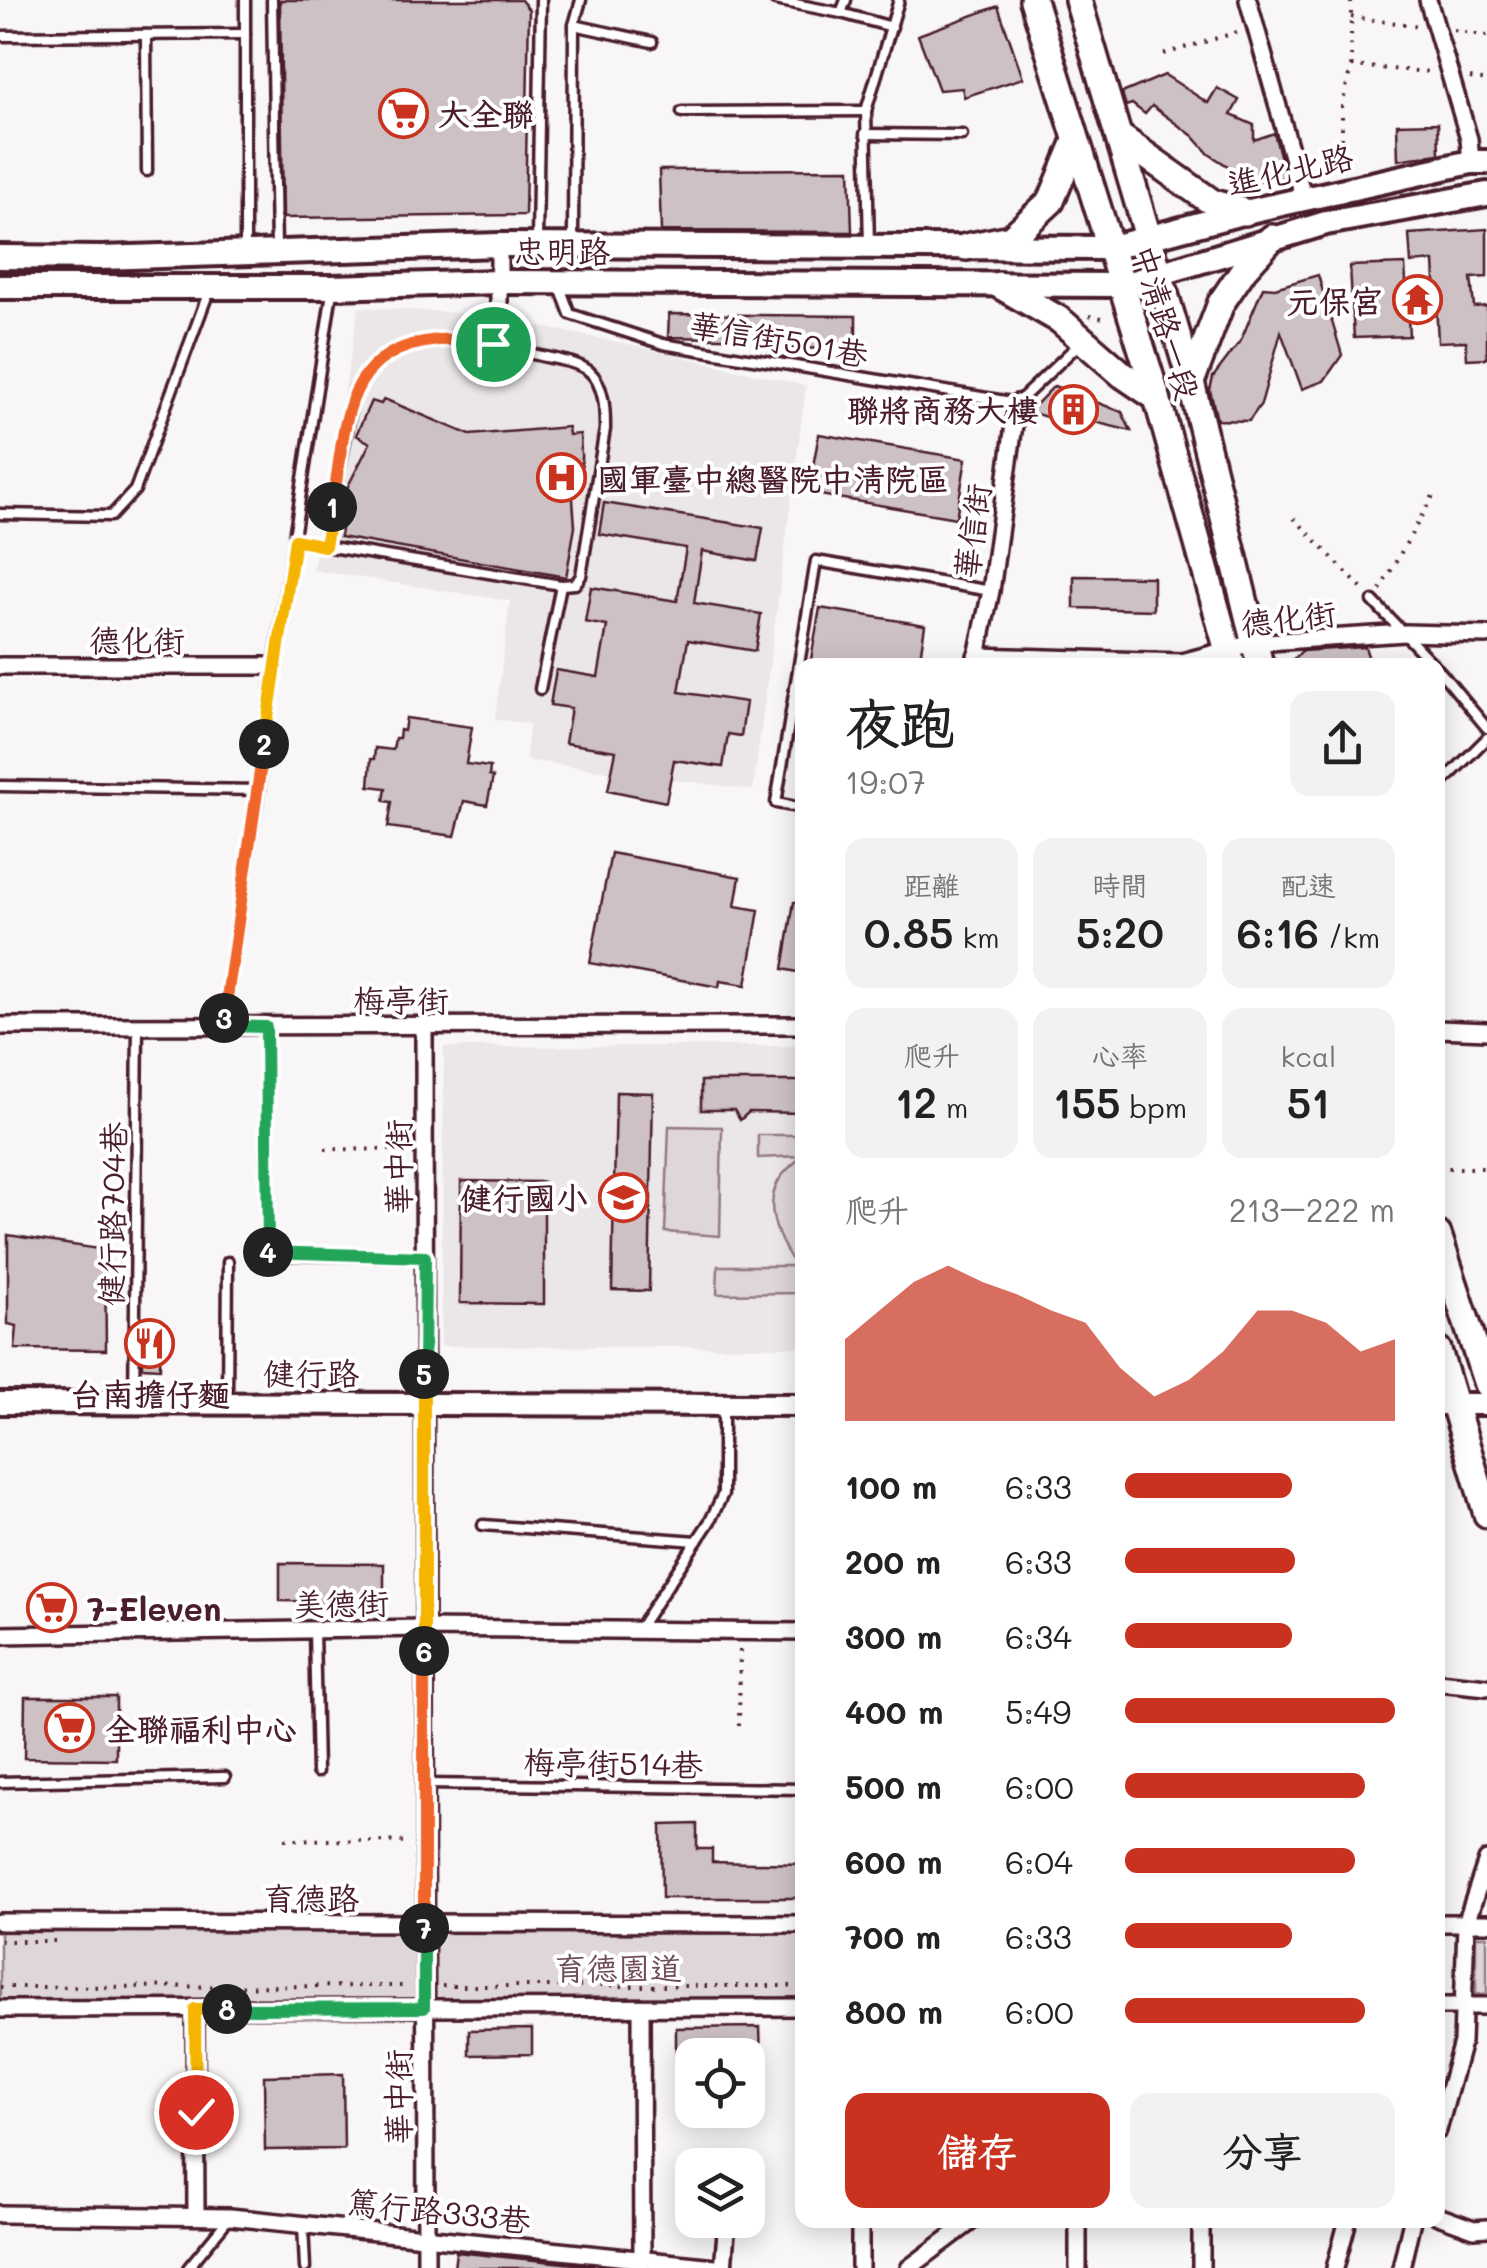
<!DOCTYPE html>
<html lang="zh-TW">
<head>
<meta charset="utf-8">
<style>
	:root { --surface:#fff; --page:#f2f2f2; --text:#222; --muted:#767676; --accent:#c8321e }
	body { margin:0; font-family:Mali,"LXGW WenKai TC",sans-serif; background:var(--page); color:var(--text); height:100vh; display:flex; flex-direction:column; font-size:38px; white-space:nowrap }
	* { box-sizing:border-box; margin:0 }
	p { font-size:32px; color:var(--muted) }
	.icon { flex:none; width:55px; height:55px; fill:none; stroke:currentColor; stroke-width:2; stroke-linecap:round; stroke-linejoin:round }
	.map { position:relative; flex:1; overflow:hidden }
	.panel { position:absolute; left:795px; top:658px; width:650px; height:1570px; display:flex; flex-direction:column; background:var(--surface); border-radius:20px; box-shadow:0 5px 25px #0003 }
	.panel>* { flex:none }
	.fabs { position:absolute; left:675px; top:2038px; display:grid; gap:20px }
	.fabs a { display:grid; place-items:center; width:90px; height:90px; border-radius:20px; background:var(--surface); box-shadow:0 5px 25px #0003; font-size:50px }
	.pin { position:absolute; display:grid; place-items:center; width:85px; height:85px; color:#fff; margin:-42px; border:5px solid #fff; border-radius:50%; box-shadow:0 2px 10px #0007 }
	.km { position:absolute; width:50px; height:50px; margin:-25px; border-radius:50%; background:#222; color:#fff; font-size:28px; line-height:50px; text-align:center }
	.round { display:grid; place-items:center; flex:none; width:105px; height:105px; border-radius:20px; background:var(--page) }
	.head { display:flex; align-items:center; justify-content:space-between; height:170px; padding:0 50px }
	h1 { font-size:55px; font-weight:600; line-height:75px }
	.stats { display:grid; grid-template-columns:repeat(3,1fr); gap:15px; height:170px; padding:10px 50px }
	.stats div { display:grid; align-content:center; border-radius:20px; background:var(--page); text-align:center }
	.stats b { font-size:42px; font-weight:600 }
	.stats small { font-size:28px; font-weight:400 }
	.stats p { font-size:28px }
	.chart { height:280px; padding:20px 50px }
	.chart p { display:flex; justify-content:space-between }
	.chart svg { width:100%; height:180px; margin-top:10px; fill:var(--accent); opacity:.7 }
	.button { display:flex; gap:20px; margin-top:auto; padding:20px 50px }
	.button a { flex:1; height:115px; border-radius:20px; background:var(--accent); color:#fff; font-size:40px; font-weight:600; line-height:115px; text-align:center }
	.button a+a { background:var(--page); color:var(--text) }
	ul { padding:0 50px; list-style:none; font-size:32px }
	li { display:grid; grid-template-columns:160px 120px 1fr; align-items:center; height:75px }
	li i { height:25px; border-radius:12px; background:var(--accent) }
	.map>svg:first-child { display:block }
	.built { fill:#ebe6e8 }
	.green { fill:#ded6d9; stroke:#947a82; stroke-width:2.5 }
	.building { fill:#cdc1c4; stroke:#4a1f2b; stroke-width:2.5 }
	.lines { fill:none; stroke-linecap:round; stroke-linejoin:round }
	.service-casing { stroke:#4a1f2b; stroke-width:15 }
	.minor-casing { stroke:#4a1f2b; stroke-width:22 }
	.tertiary-casing { stroke:#4a1f2b; stroke-width:28 }
	.secondary-casing { stroke:#4a1f2b; stroke-width:30 }
	.primary-casing { stroke:#4a1f2b; stroke-width:32 }
	.path { stroke:#4a1f2b; stroke-width:4; stroke-dasharray:2.5 8; stroke-linecap:butt }
	.service { stroke:#fff; stroke-width:8 }
	.minor { stroke:#fff; stroke-width:15 }
	.tertiary { stroke:#fff; stroke-width:20 }
	.secondary { stroke:#fff; stroke-width:22 }
	.primary { stroke:#fff; stroke-width:25 }
	.split-1-casing { stroke:#fff; stroke-width:20 }
	.split-2-casing { stroke:#fff; stroke-width:20 }
	.split-3-casing { stroke:#fff; stroke-width:20 }
	.split-4-casing { stroke:#fff; stroke-width:20 }
	.split-5-casing { stroke:#fff; stroke-width:20 }
	.split-6-casing { stroke:#fff; stroke-width:20 }
	.split-7-casing { stroke:#fff; stroke-width:20 }
	.split-8-casing { stroke:#fff; stroke-width:20 }
	.split-9-casing { stroke:#fff; stroke-width:20 }
	.split-1 { stroke:#f0652b; stroke-width:12 }
	.split-2 { stroke:#f5b400; stroke-width:12 }
	.split-3 { stroke:#f0652b; stroke-width:12 }
	.split-4 { stroke:#22a559; stroke-width:12 }
	.split-5 { stroke:#22a559; stroke-width:12 }
	.split-6 { stroke:#f5b400; stroke-width:12 }
	.split-7 { stroke:#f0652b; stroke-width:12 }
	.split-8 { stroke:#22a559; stroke-width:12 }
	.split-9 { stroke:#f5b400; stroke-width:12 }
	.labels { text-anchor:middle; dominant-baseline:central; stroke-width:8; stroke-linejoin:round; paint-order:stroke }
	.poi-label { font-size:32px; font-weight:bold; fill:#4a1f2b; stroke:#fff; text-anchor:start }
	.street-label { font-size:32px; fill:#4a1f2b; stroke:#fff }
	.park-label { font-size:32px; fill:#6f4d56; stroke:#fff }
</style>
</head>
<body>
<div class="map">
<svg width="1487" height="2268" viewBox="0 0 1487 2268">
	<rect width="100%" height="100%" fill="#f8f6f7"/>
	<filter id="ink" filterUnits="userSpaceOnUse"><feTurbulence type="fractalNoise" baseFrequency=".01" numOctaves="2"/><feDisplacementMap in="SourceGraphic" scale="20" xChannelSelector="R" yChannelSelector="G"/><feConvolveMatrix kernelMatrix="1 2 1 2 8 2 1 2 1" color-interpolation-filters="sRGB"/></filter>
	<g filter="url(#ink)">
		<g class="built">
			<path d="M359,307L476,314L628,344L806,386L753,790L525,760L530,724L495,719L510,601L313,570Z"/>
			<path d="M802,1046V1347L441,1346L444,1047Z"/>
		</g>
		<g class="green">
			<path d="M669,1126L722,1127L720,1236L665,1232Z"/>
			<path d="M758,1135H802V1192L796,1207L802,1238V1293L717,1294L718,1266H796C780,1243 762,1209 779,1180C784,1171 795,1163 802,1156L758,1158Z"/>
			<path d="M418,1931L419,2002L0,2003V1932Z"/>
			<path d="M434,1931L802,1932V2002H434Z"/>
			<rect x="1476" y="1936" width="11" height="58"/>
		</g>
		<g class="building">
			<path d="M280,0H521L529,10L525,215L283,218Z"/>
			<path d="M998,6L1023,78L964,97L962,88L939,90L918,35Z"/>
			<path d="M1165,75L1208,103L1217,88L1239,100L1231,115L1254,125V140L1274,133L1286,177L1266,181L1248,179L1209,154L1193,136L1152,106L1145,114L1132,104L1126,106L1122,93Z"/>
			<path d="M1438,123L1439,154L1398,160L1397,124Z"/>
			<path d="M850,169L852,232L661,231L659,170Z"/>
			<path d="M1487,229V277L1471,278L1474,307L1487,306V358L1467,359L1466,341L1438,342L1434,261L1411,263L1409,234Z"/>
			<path d="M1405,264L1409,336L1354,338L1350,266Z"/>
			<path d="M1318,275L1342,355L1324,381L1302,389L1281,332L1261,404L1249,421L1217,420L1210,390L1213,377L1241,340L1263,287L1275,288Z"/>
			<path d="M669,314L856,316V348L770,349V339L668,337Z"/>
			<path d="M1054,386L1122,412L1131,431L1053,412L1046,417L1029,412Z"/>
			<path d="M384,399L470,435L568,427L569,435L580,434L582,472H571L575,527L566,577L340,537L346,490L370,443L356,435L371,401L381,404Z"/>
			<path d="M819,434L966,459L956,518L808,493Z"/>
			<path d="M604,503L763,528L757,561L702,551L694,603L761,614L755,651L688,640L679,692L746,702L741,736L728,734L723,767L674,760L666,802L608,790L616,751L565,743L571,708L550,705L556,670L598,677L607,626L585,622L591,587L677,601L686,548L599,534Z"/>
			<path d="M1074,576L1153,577V610L1074,608Z"/>
			<path d="M820,608L925,625L919,665H810Z"/>
			<path d="M1365,647L1371,665H1288L1302,651Z"/>
			<path d="M406,718L472,727L466,764L490,767L489,776L493,777L487,805L464,801L455,836L388,827L392,802L384,801L386,788L369,786L371,759H374L375,748L393,750L395,738H399L400,730L404,731Z"/>
			<path d="M611,853L740,877L735,906L759,910L746,985L720,981L719,987L590,963Z"/>
			<path d="M794,902H802V973L783,969Z"/>
			<path d="M701,1081H802V1113L749,1112L740,1120L734,1110H701Z"/>
			<path d="M616,1092L653,1093L649,1291L612,1290Z"/>
			<path d="M461,1181L544,1182V1304L460,1303Z"/>
			<path d="M8,1235L105,1250L106,1350L15,1349L17,1326L8,1324Z"/>
			<path d="M142,1319H161L160,1368L142,1367Z"/>
			<path d="M280,1563L384,1564V1602L280,1601Z"/>
			<path d="M25,1697H116V1759L24,1758Z"/>
			<path d="M697,1824V1849H712V1862L802,1864V1898H662L661,1825Z"/>
			<path d="M760,2027L761,2055H692V2062H676V2028Z"/>
			<path d="M532,2029V2054L469,2055V2030Z"/>
			<path d="M343,2074L344,2149L265,2150L264,2076Z"/>
			<path d="M456,2252L593,2266V2268H454Z"/>
		</g>
		<g class="lines">
			<defs>
				<g id="service">
					<path d="M245,0V250"/>
					<path d="M272,0L276,249"/>
					<path d="M775,0L841,13L846,0"/>
					<path d="M841,13L892,27"/>
					<path d="M574,25L652,42"/>
					<path d="M146,35L147,171"/>
					<path d="M0,36L245,34"/>
					<path d="M682,112L866,111"/>
					<path d="M865,134L962,135"/>
					<path d="M537,240L541,0"/>
					<path d="M573,241L574,25L581,0"/>
					<path d="M869,246L866,111L899,0"/>
					<path d="M560,287L570,314L663,344L1017,403L1079,344"/>
					<path d="M0,514L111,516L135,490L209,291"/>
					<path d="M295,540L325,546L355,389C398,322 471,339 537,355C553,359 576,361 589,371C605,385 605,411 605,429L581,576L575,584L561,585L325,546"/>
					<path d="M1373,601L1434,665"/>
					<path d="M1438,669L1487,728"/>
					<path d="M540,689L561,585"/>
					<path d="M0,786L259,790L223,1024"/>
					<path d="M1438,787L1487,738"/>
					<path d="M259,790L274,666L332,292"/>
					<path d="M802,808L776,803L816,561L991,591"/>
					<path d="M266,1027L268,1255L425,1257"/>
					<path d="M134,1401L138,1027"/>
					<path d="M227,1402L228,1262"/>
					<path d="M483,1525L697,1541"/>
					<path d="M314,1629L317,1772"/>
					<path d="M638,1630L710,1521L723,1494V1409"/>
					<path d="M0,1782L225,1777"/>
					<path d="M424,1784L802,1789"/>
					<path d="M303,2224L305,2268"/>
					<path d="M188,2268L230,2217"/>
				</g>
				<g id="minor">
					<path d="M1248,0L1304,199"/>
					<path d="M1428,0L1469,139L1471,162"/>
					<path d="M493,344L499,315V245"/>
					<path d="M976,656L1182,662L1253,643L1405,633L1487,635"/>
					<path d="M975,665L991,591L1017,403"/>
					<path d="M0,666H274"/>
					<path d="M0,1026L802,1025"/>
					<path d="M424,1026L426,2268"/>
					<path d="M1438,1029L1487,1031"/>
					<path d="M0,1635L424,1628L802,1632"/>
					<path d="M1438,1682L1487,1687"/>
					<path d="M0,1922L802,1924"/>
					<path d="M1438,1923H1487"/>
					<path d="M1438,2006H1487"/>
					<path d="M641,2008L642,2264"/>
					<path d="M0,2009L802,2007"/>
					<path d="M195,2009L196,2216"/>
					<path d="M1438,2130L1462,2042L1466,1923L1487,1860"/>
					<path d="M0,2214L230,2217L725,2268"/>
					<path d="M1438,2216L1474,2229L1487,2228"/>
					<path d="M860,2220V2268"/>
					<path d="M1078,2220V2268"/>
					<path d="M1201,2220V2268"/>
					<path d="M723,2268L727,2220"/>
					<path d="M909,2268L973,2220"/>
					<path d="M1335,2268L1348,2220"/>
					<path d="M1401,2268L1412,2220"/>
				</g>
				<g id="tertiary">
					<path d="M0,1403L802,1405"/>
					<path d="M1438,1404H1487"/>
				</g>
				<g id="secondary">
					<path d="M0,257L101,258L499,245L1110,248L1245,212L1471,162H1487"/>
					<path d="M0,287H332L498,282L1123,285L1326,223L1487,194"/>
				</g>
				<g id="primary">
					<path d="M1033,0L1157,398L1232,665"/>
					<path d="M1078,0L1191,382L1260,665"/>
					<path d="M1120,137L1213,203L1245,212"/>
					<path d="M966,247L1011,238L1051,201L1076,141"/>
					<path d="M999,285L1060,320L1123,375L1157,398"/>
					<path d="M1191,382L1221,303L1244,269L1272,238"/>
					<path d="M1438,1235L1487,1384"/>
					<path d="M1438,1350L1487,1514"/>
				</g>
			</defs>
			<use href="#service" class="service-casing"/>
			<use href="#minor" class="minor-casing"/>
			<use href="#tertiary" class="tertiary-casing"/>
			<use href="#secondary" class="secondary-casing"/>
			<use href="#primary" class="primary-casing"/>
			<g class="path">
				<path d="M1351,17L1420,26"/>
				<path d="M1454,30L1487,36"/>
				<path d="M1164,54L1241,31"/>
				<path d="M1351,66L1431,72"/>
				<path d="M1470,78L1487,81"/>
				<path d="M1342,171V106L1351,66V0"/>
				<path d="M1089,316L1109,319"/>
				<path d="M1294,518L1365,592"/>
				<path d="M1380,590L1434,494"/>
				<path d="M325,1149L410,1150"/>
				<path d="M1438,1168H1487"/>
				<path d="M739,1726L740,1645"/>
				<path d="M285,1839L410,1842"/>
				<path d="M0,1941H60"/>
				<path d="M442,1986H802"/>
				<path d="M0,1987L408,1986"/>
			</g>
			<use href="#service" class="service"/>
			<use href="#minor" class="minor"/>
			<use href="#tertiary" class="tertiary"/>
			<use href="#secondary" class="secondary"/>
			<use href="#primary" class="primary"/>
		</g>
	</g>
	<g class="lines" filter="url(#ink)">
		<defs>
			<path id="split-1" d="M332,507C347,429 338,350 438,340C456,338 476,343 493,344"/>
			<path id="split-2" d="M264,744L295,540L325,546L332,507"/>
			<path id="split-3" d="M224,1018L264,744"/>
			<path id="split-4" d="M224,1018L222,1026L266,1027L268,1252"/>
			<path id="split-5" d="M268,1252L425,1257L424,1374"/>
			<path id="split-6" d="M424,1374V1651"/>
			<path id="split-7" d="M424,1928V1651"/>
			<path id="split-8" d="M227,2009L424,2008V1928"/>
			<path id="split-9" d="M196,2112L195,2009H227"/>
		</defs>
		<use href="#split-1" class="split-1-casing"/>
		<use href="#split-2" class="split-2-casing"/>
		<use href="#split-3" class="split-3-casing"/>
		<use href="#split-4" class="split-4-casing"/>
		<use href="#split-5" class="split-5-casing"/>
		<use href="#split-6" class="split-6-casing"/>
		<use href="#split-7" class="split-7-casing"/>
		<use href="#split-8" class="split-8-casing"/>
		<use href="#split-9" class="split-9-casing"/>
		<use href="#split-1" class="split-1"/>
		<use href="#split-2" class="split-2"/>
		<use href="#split-3" class="split-3"/>
		<use href="#split-4" class="split-4"/>
		<use href="#split-5" class="split-5"/>
		<use href="#split-6" class="split-6"/>
		<use href="#split-7" class="split-7"/>
		<use href="#split-8" class="split-8"/>
		<use href="#split-9" class="split-9"/>
	</g>
	<defs>
		<symbol id="supermarket-ring" viewBox="-11 -11 22 22"><circle r="9.5" fill="#fff" stroke="#c8321e" stroke-width="1.5"/><path d="M-6-5.5h2.5l.6 2H6L4.5 2H-2.5L-4.4-4H-6ZM-1.5 3.2a1.3 1.3 0 1 0 .1 0ZM3 3.2a1.3 1.3 0 1 0 .1 0Z" fill="#c8321e"/></symbol>
		<symbol id="temple-ring" viewBox="-11 -11 22 22"><circle r="9.5" fill="#fff" stroke="#c8321e" stroke-width="1.5"/><path d="M0-6L5-2H3V0L6.5 2.5H4V6H1.5V3h-3V6H-4V2.5H-6.5L-3 0V-2H-5Z" fill="#c8321e"/></symbol>
		<symbol id="building-ring" viewBox="-11 -11 22 22"><circle r="9.5" fill="#fff" stroke="#c8321e" stroke-width="1.5"/><path d="M-4-6H4V6H1V3H-1V6H-4ZM-2.5-4.3h1.7v1.8h-1.7ZM.8-4.3h1.7v1.8H.8ZM-2.5-1h1.7V.8h-1.7ZM.8-1h1.7V.8H.8Z" fill="#c8321e"/></symbol>
		<symbol id="hospital-ring" viewBox="-11 -11 22 22"><circle r="9.5" fill="#fff" stroke="#c8321e" stroke-width="1.5"/><path d="M-5-5h3v3.5h4V-5h3V5h-3V1.5h-4V5h-3Z" fill="#c8321e"/></symbol>
		<symbol id="school-ring" viewBox="-11 -11 22 22"><circle r="9.5" fill="#fff" stroke="#c8321e" stroke-width="1.5"/><path d="M0-5L7-2L0 1L-7-2ZM-4 1L0 2.5L4 1V4Q0 6-4 4Z" fill="#c8321e"/></symbol>
		<symbol id="restaurant-ring" viewBox="-11 -11 22 22"><circle r="9.5" fill="#fff" stroke="#c8321e" stroke-width="1.5"/><path d="M-5-6h1v4h1v-4h1v4h1v-4h1v5L-1.5 .5V6h-2V.5L-5-1ZM5-6V6H3V1.5H1.5Q1.5-4 5-6Z" fill="#c8321e"/></symbol>
	</defs>
	<g fill-rule="evenodd">
		<use href="#supermarket-ring" x="376" y="86" width="55" height="55"/>
		<use href="#temple-ring" x="1390" y="272" width="55" height="55"/>
		<use href="#building-ring" x="1046" y="382" width="55" height="55"/>
		<use href="#hospital-ring" x="534" y="450" width="55" height="55"/>
		<use href="#school-ring" x="596" y="1170" width="55" height="55"/>
		<use href="#restaurant-ring" x="122" y="1316" width="55" height="55"/>
		<use href="#supermarket-ring" x="24" y="1580" width="55" height="55"/>
		<use href="#supermarket-ring" x="42" y="1700" width="55" height="55"/>
	</g>
	<g class="labels">
		<g class="poi-label">
			<text x="438" y="113">大全聯</text>
			<text x="1383" y="300" text-anchor="end">元保宮</text>
			<text x="1039" y="409" text-anchor="end">聯將商務大樓</text>
			<text x="597" y="478">國軍臺中總醫院中清院區</text>
			<text x="588" y="1197" text-anchor="end">健行國小</text>
			<text x="150" y="1393" text-anchor="middle">台南擔仔麵</text>
			<text x="87" y="1608">7-Eleven</text>
			<text x="105" y="1728">全聯福利中心</text>
		</g>
		<g class="street-label">
			<text transform="translate(1290 169) rotate(-13)">進化北路</text>
			<text x="562" y="250">忠明路</text>
			<text transform="translate(1167 322) rotate(73)">中清路一段</text>
			<text transform="translate(779 338) rotate(10)">華信街501巷</text>
			<text transform="translate(971 531) rotate(-82)">華信街</text>
			<text transform="translate(1288 617) rotate(-7)">德化街</text>
			<text x="137" y="639">德化街</text>
			<text x="401" y="999">梅亭街</text>
			<text transform="translate(397 1167) rotate(-90)">華中街</text>
			<text transform="translate(111 1214) rotate(-89)">健行路704巷</text>
			<text x="311" y="1372">健行路</text>
			<text transform="translate(341 1602) rotate(-1)">美德街</text>
			<text transform="translate(613 1762) rotate(1)">梅亭街514巷</text>
			<text x="311" y="1897">育德路</text>
			<text transform="translate(397 2097) rotate(-90)">華中街</text>
			<text transform="translate(439 2210) rotate(6)">篤行路333巷</text>
		</g>
		<g class="park-label">
			<text x="618" y="1967">育德園道</text>
		</g>
	</g>
</svg>
<div class="fabs">
<a><svg class="icon" aria-label="locate" viewBox="0 0 24 24"><circle cx="12" cy="12" r="6"/><path d="M12 2v4M12 18v4M2 12h4M18 12h4"/></svg></a>
<a><svg class="icon" aria-label="layers" viewBox="0 0 24 24"><path d="M12 4l9 5-9 5-9-5zM3 14l9 5 9-5"/></svg></a>
</div>
<div class="pin" style="left:493px;top:344px;background:#1e9e55"><svg class="icon" aria-label="arrive" viewBox="0 0 24 24"><path d="M6 21V4h12l-3 4 3 4H6"/></svg></div>
<div class="pin" style="left:196px;top:2112px;background:#d93025"><svg class="icon" aria-label="check" viewBox="0 0 24 24"><path d="M5 12l5 5 9-10"/></svg></div>
<b class="km" style="left:332px;top:507px">1</b>
<b class="km" style="left:264px;top:744px">2</b>
<b class="km" style="left:224px;top:1018px">3</b>
<b class="km" style="left:268px;top:1252px">4</b>
<b class="km" style="left:424px;top:1374px">5</b>
<b class="km" style="left:424px;top:1651px">6</b>
<b class="km" style="left:424px;top:1928px">7</b>
<b class="km" style="left:227px;top:2009px">8</b>
<section class="panel">
<div class="head"><div><h1>夜跑</h1><p>19:07</p></div><a class="round"><svg class="icon" aria-label="share" viewBox="0 0 24 24"><path d="M12 15V3M7 8l5-5 5 5M5 13v7h14v-7"/></svg></a></div>
<div class="stats">
<div><p>距離</p><b>0.85<small> km</small></b></div>
<div><p>時間</p><b>5:20</b></div>
<div><p>配速</p><b>6:16<small> /km</small></b></div>
</div>
<div class="stats">
<div><p>爬升</p><b>12<small> m</small></b></div>
<div><p>心率</p><b>155<small> bpm</small></b></div>
<div><p>kcal</p><b>51</b></div>
</div>
<div class="chart"><p><span>爬升</span>213–222 m</p>
<svg viewBox="0 0 160 44" preserveAspectRatio="none"><path d="M0 44V24L10 17L20 10L30 6L40 10L50 13L60 17L70 20L80 31L90 38L100 34L110 27L120 17L130 17L140 20L150 27L160 24V44z"/></svg>
</div>
<ul>
<li><b>100 m</b>6:33<i style="width:62%"></i></li>
<li><b>200 m</b>6:33<i style="width:63%"></i></li>
<li><b>300 m</b>6:34<i style="width:62%"></i></li>
<li><b>400 m</b>5:49<i style="width:100%"></i></li>
<li><b>500 m</b>6:00<i style="width:89%"></i></li>
<li><b>600 m</b>6:04<i style="width:85%"></i></li>
<li><b>700 m</b>6:33<i style="width:62%"></i></li>
<li><b>800 m</b>6:00<i style="width:89%"></i></li>
</ul>
<div class="button"><a>儲存</a><a>分享</a></div>
</section>
</div>
</body>
</html>
